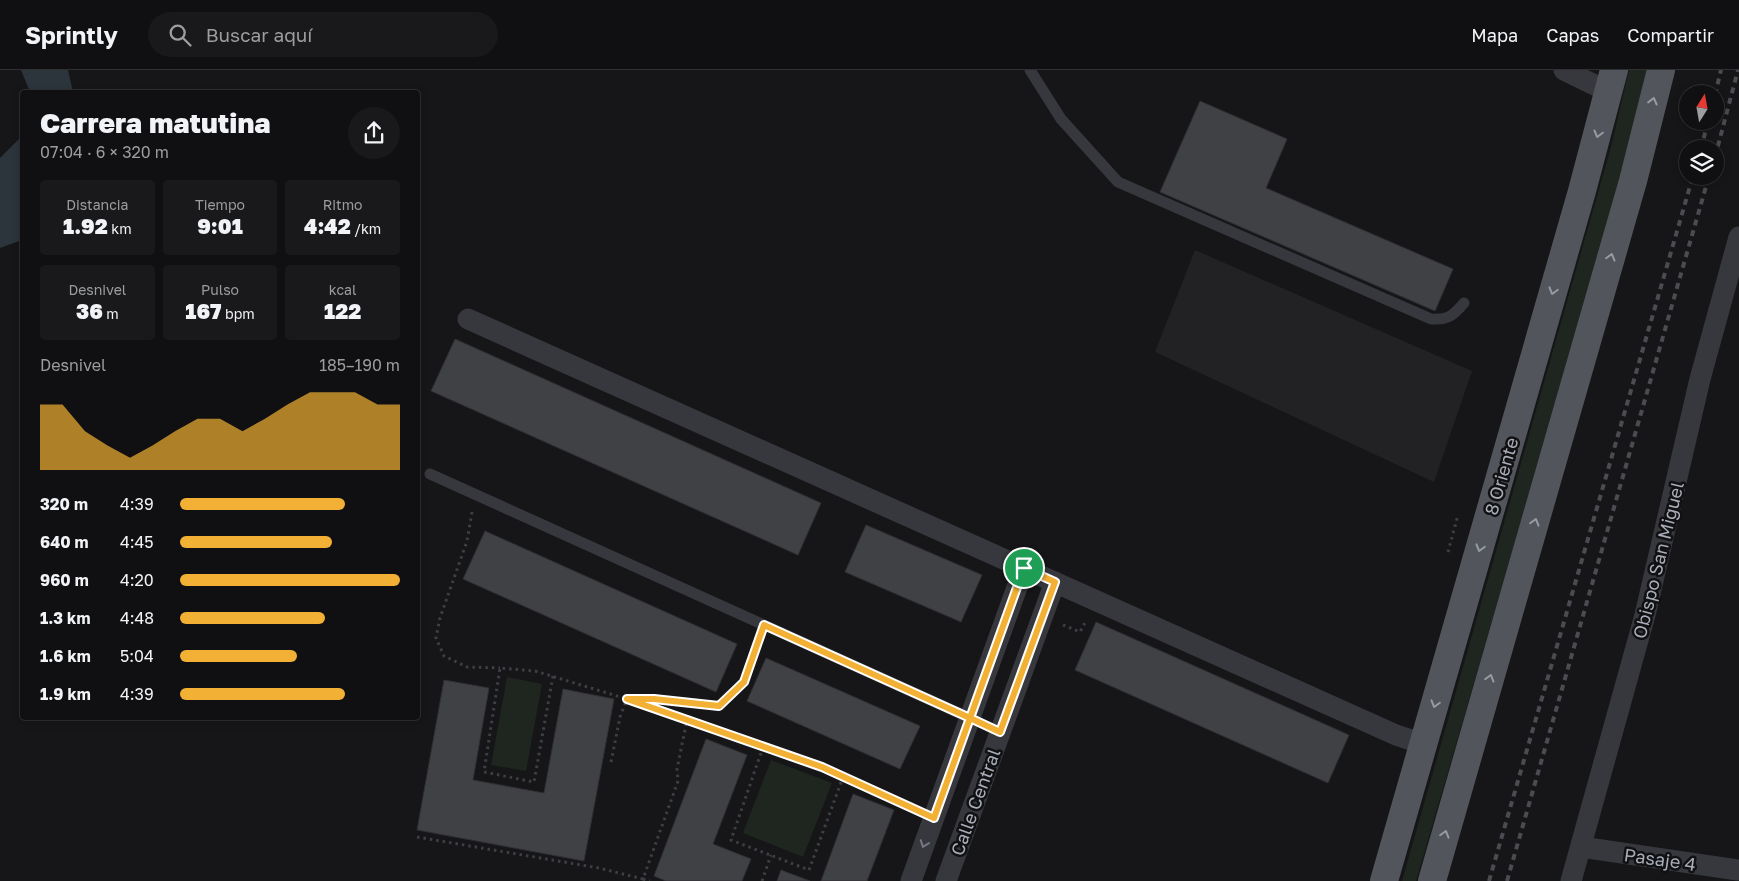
<!DOCTYPE html>
<html lang="es">
<head>
<meta charset="utf-8">
<style>
	:root { --surface:#101012; --page:#19191b; --text:#f1f3f6; --muted:#9c9d9f; --line:#303032; --accent:#f2b134 }
	body { margin:0; font-family:"Golos Text",sans-serif; background:var(--page); color:var(--text); height:100vh; display:flex; flex-direction:column; font-size:19px; white-space:nowrap }
	* { box-sizing:border-box; margin:0 }
	p { font-size:16px; color:var(--muted) }
	.icon { flex:none; width:28px; height:28px; fill:none; stroke:currentColor; stroke-width:2; stroke-linecap:round; stroke-linejoin:round }
	.map { position:relative; flex:1; overflow:hidden }
	.drawer { position:absolute; left:20px; top:20px; width:400px; height:630px; display:flex; flex-direction:column; background:var(--surface); border-radius:5px; box-shadow:0 2px 8px #0003,0 0 0 1px var(--line) }
	.drawer>* { flex:none }
	.needle { width:32px; rotate:11deg }
	.buttons { position:absolute; left:1679px; top:15px; display:grid; gap:10px }
	.buttons a { display:grid; place-items:center; width:45px; height:45px; border-radius:50%; background:var(--surface); box-shadow:0 2px 8px #0003,0 0 0 1px var(--line); font-size:25px }
	.pin { position:absolute; display:grid; place-items:center; width:42px; height:42px; color:#fff; margin:-21px; border:2px solid #fff; border-radius:50%; box-shadow:0 1px 5px #0007 }
	.round { display:grid; place-items:center; flex:none; width:52px; height:52px; border-radius:26px; background:var(--page) }
	.summary { display:flex; align-items:center; justify-content:space-between; height:85px; padding:0 20px }
	h1 { font-size:28px; font-weight:800; line-height:38px }
	.metrics { display:grid; grid-template-columns:repeat(3,1fr); gap:8px; height:85px; padding:5px 20px }
	.metrics div { display:grid; align-content:center; border-radius:5px; background:var(--page); text-align:center }
	.metrics b { font-size:21px; font-weight:800 }
	.metrics small { font-size:14px; font-weight:400 }
	.metrics p { font-size:14px }
	.chart { height:140px; padding:10px 20px }
	.chart p { display:flex; justify-content:space-between }
	.chart svg { width:100%; height:90px; margin-top:5px; fill:var(--accent); opacity:.7 }
	ul { padding:0 20px; list-style:none; font-size:16px }
	li { display:grid; grid-template-columns:80px 60px 1fr; align-items:center; height:38px }
	li i { height:12px; border-radius:6px; background:var(--accent) }
	header { display:flex; align-items:center; gap:30px; box-sizing:border-box; height:70px; padding:0 25px; background:var(--surface); border-bottom:1px solid var(--line) }
	header strong { font-size:24px }
	nav { display:flex; gap:28px; margin-inline-start:auto; font-size:18px }
	.search { width:350px; height:45px; background:var(--page); display:flex; align-items:center; gap:12px; box-sizing:border-box; padding:0 18px; border-radius:28px; color:var(--muted); font-size:19px }
	.map>svg:first-child { display:block }
	.built { fill:#222225 }
	.green { fill:#1e261f }
	.water { fill:#2c353c }
	.building { fill:#404145; stroke:#303034 }
	.lines { fill:none; stroke-linecap:round; stroke-linejoin:round }
	.path { stroke:#3d3f44; stroke-width:3; stroke-dasharray:2.5 4; stroke-linecap:butt }
	.lane { stroke:#37383d; stroke-width:11 }
	.street { stroke:#37383d; stroke-width:21 }
	.primary { stroke:#53555c; stroke-width:28 }
	.rail { stroke:#4a4c52; stroke-width:4; stroke-dasharray:6 5; stroke-linecap:butt }
	.oneway { stroke:#979ba6 }
	.oneway2 { stroke:#757881 }
	.route-casing { stroke:#fff; stroke-width:10 }
	.route { stroke:#f2b134; stroke-width:6 }
	.labels { text-anchor:middle; dominant-baseline:central; stroke-width:5; stroke-linejoin:round; paint-order:stroke }
	.street-label { font-size:18px; fill:#a8adb8; stroke:#111113 }
</style>
</head>
<body>
<header>
<strong>Sprintly</strong>
<div class="search"><svg class="icon" aria-label="search" viewBox="0 0 24 24"><circle cx="10" cy="10" r="6"/><path d="M15 15l6 6"/></svg>Buscar aquí</div>
<nav><a>Mapa</a><a>Capas</a><a>Compartir</a></nav>
</header>
<div class="map">
<svg width="1739" height="811" viewBox="0 0 1739 811">
	<rect width="100%" height="100%" fill="#161618"/>
	<path class="built" d="M1195,180L1472,301L1434,412L1155,282Z"/>
	<g class="green">
		<path d="M1629,0H1650L1617,125L1416,811H1402L1611,77Z"/>
		<path d="M507,607L542,614L526,701L491,695Z"/>
		<path d="M771,690L832,713L803,787L743,763Z"/>
	</g>
	<g class="water">
		<path d="M21,0H68L73,22H30Z"/>
		<path d="M22,66V170L0,178V88Z"/>
	</g>
	<g class="building">
		<path d="M1200,31L1287,69L1266,118L1453,199L1435,241L1160,122Z"/>
		<path d="M455,269L821,433L798,485L431,321Z"/>
		<path d="M866,455L982,505L961,552L845,502Z"/>
		<path d="M485,461L737,574L716,622L463,509Z"/>
		<path d="M1096,552L1349,665L1328,713L1075,600Z"/>
		<path d="M766,588L920,656L900,699L747,631Z"/>
		<path d="M444,610L489,618L473,710L544,723L563,619L614,629L584,791L417,760Z"/>
		<path d="M706,669L747,685L713,774L751,789L742,811H666L654,806Z"/>
		<path d="M853,724L894,740L867,811H821Z"/>
		<path d="M781,800L810,811H777Z"/>
	</g>
	<g class="lines">
		<g class="path">
			<path d="M472,442L467,471L440,548L436,568L444,586L467,597L500,598"/>
			<path d="M1448,482L1458,445"/>
			<path d="M1063,555L1080,562L1086,551"/>
			<path d="M553,606L534,712L484,702L500,598L535,601L627,629L822,697L913,738"/>
			<path d="M763,677L731,770L809,800L843,707"/>
			<path d="M611,692L620,647L627,629H654L719,636L744,612L758,572"/>
			<path d="M417,767L599,798L643,809L678,711L677,699L687,650"/>
			<path d="M643,809L650,811"/>
			<path d="M762,811L771,785"/>
		</g>
		<g class="lane">
			<path d="M1030,0L1061,49L1118,112L1431,249C1448,250 1453,246 1464,233"/>
			<path d="M430,404L970,648"/>
		</g>
		<g class="street">
			<path d="M1564,0L1609,22"/>
			<path d="M468,249L1396,665L1423,674"/>
			<path d="M1581,777L1738,800"/>
			<path d="M911,811L1024,498"/>
			<path d="M946,811L1055,512"/>
			<path d="M1571,811L1645,545L1700,309L1739,167"/>
		</g>
		<g class="primary">
			<path d="M1384,811L1582,121L1614,0"/>
			<path d="M1432,811L1633,111L1661,0"/>
		</g>
		<g class="rail">
			<path d="M1715,25L1721,0"/>
			<path d="M1701,79L1708,51"/>
			<path d="M1715,87L1738,0"/>
			<path d="M1489,811L1693,106"/>
			<path d="M1507,811L1709,106"/>
		</g>
	</g>
	<defs><path id="oneway-chevron" d="M-2-3.5L2.5 0L-2 3.5" fill="none" stroke-width="1.6" stroke-linecap="round" stroke-linejoin="round" transform="scale(1.25)"/></defs>
	<g class="oneway">
		<use href="#oneway-chevron" transform="translate(1653 31) rotate(-76)"/>
		<use href="#oneway-chevron" transform="translate(1598 64) rotate(105)"/>
		<use href="#oneway-chevron" transform="translate(1611 187) rotate(-74)"/>
		<use href="#oneway-chevron" transform="translate(1553 221) rotate(106)"/>
		<use href="#oneway-chevron" transform="translate(1535 452) rotate(-74)"/>
		<use href="#oneway-chevron" transform="translate(1480 478) rotate(106)"/>
		<use href="#oneway-chevron" transform="translate(1490 608) rotate(-74)"/>
		<use href="#oneway-chevron" transform="translate(1435 634) rotate(106)"/>
		<use href="#oneway-chevron" transform="translate(1445 764) rotate(-74)"/>
	</g>
	<use class="oneway2" href="#oneway-chevron" transform="translate(924 774) rotate(110)"/>
	<g class="lines">
		<defs>
			<path id="route" d="M1024,498C994,581 964,665 934,748L822,697L627,629H654L719,636L744,612L764,555L970,648L1000,662L1055,512L1024,498"/>
		</defs>
		<use href="#route" class="route-casing"/>
		<use href="#route" class="route"/>
	</g>
	<g class="labels">
		<g class="street-label">
			<text transform="translate(1501 406) rotate(-74)">8 Oriente</text>
			<text transform="translate(1658 490) rotate(-76)">Obispo San Miguel</text>
			<text transform="translate(975 732) rotate(-70)">Calle Central</text>
			<text transform="translate(1660 789) rotate(8)">Pasaje 4</text>
		</g>
	</g>
</svg>
<div class="buttons">
<a><svg class="needle" viewBox="-14 -14 28 28"><path d="M0-13l5 13h-10z" fill="#e53935"/><path d="M0 13l5-13h-10z" fill="#9c9d9f"/></svg></a>
<a><svg class="icon" aria-label="layers" viewBox="0 0 24 24"><path d="M12 4l9 5-9 5-9-5zM3 14l9 5 9-5"/></svg></a>
</div>
<div class="pin" style="left:1024px;top:498px;background:#1e9e55"><svg class="icon" aria-label="arrive" viewBox="0 0 24 24"><path d="M6 21V4h12l-3 4 3 4H6"/></svg></div>
<section class="drawer">
<div class="summary"><div><h1>Carrera matutina</h1><p>07:04 · 6 × 320 m</p></div><a class="round"><svg class="icon" aria-label="share" viewBox="0 0 24 24"><path d="M12 15V3M7 8l5-5 5 5M5 13v7h14v-7"/></svg></a></div>
<div class="metrics">
<div><p>Distancia</p><b>1.92<small> km</small></b></div>
<div><p>Tiempo</p><b>9:01</b></div>
<div><p>Ritmo</p><b>4:42<small> /km</small></b></div>
</div>
<div class="metrics">
<div><p>Desnivel</p><b>36<small> m</small></b></div>
<div><p>Pulso</p><b>167<small> bpm</small></b></div>
<div><p>kcal</p><b>122</b></div>
</div>
<div class="chart"><p><span>Desnivel</span>185–190 m</p>
<svg viewBox="0 0 160 44" preserveAspectRatio="none"><path d="M0 44V12L10 12L20 25L30 32L40 38L50 32L60 25L70 19L80 19L90 25L100 19L110 12L120 6L130 6L140 6L150 12L160 12V44z"/></svg>
</div>
<ul>
<li><b>320 m</b>4:39<i style="width:75%"></i></li>
<li><b>640 m</b>4:45<i style="width:69%"></i></li>
<li><b>960 m</b>4:20<i style="width:100%"></i></li>
<li><b>1.3 km</b>4:48<i style="width:66%"></i></li>
<li><b>1.6 km</b>5:04<i style="width:53%"></i></li>
<li><b>1.9 km</b>4:39<i style="width:75%"></i></li>
</ul>
</section>
</div>
</body>
</html>
